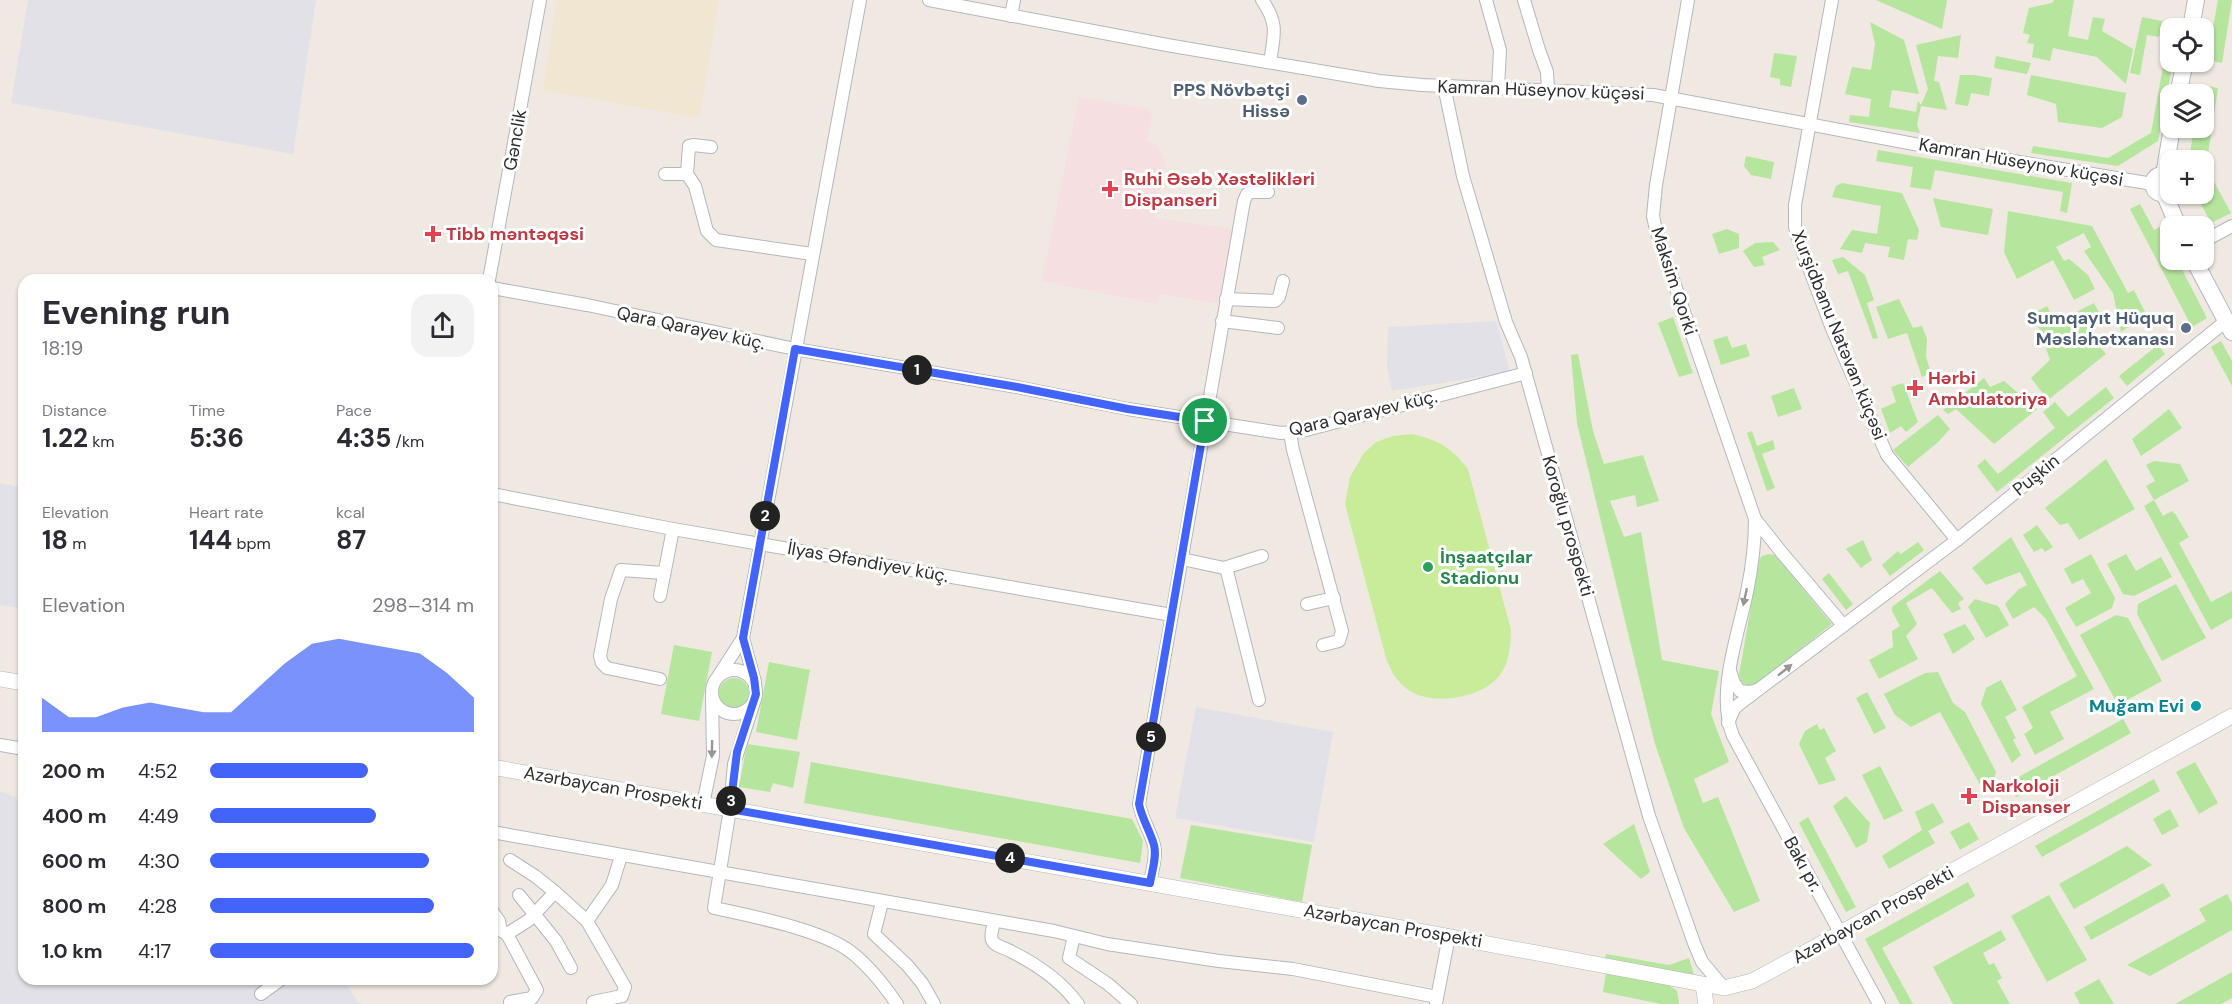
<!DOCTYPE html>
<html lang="en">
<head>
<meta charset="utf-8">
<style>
	:root { --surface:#fff; --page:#f2f2f3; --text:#2b2b33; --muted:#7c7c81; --accent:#4264fb }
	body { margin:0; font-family:"DM Sans",sans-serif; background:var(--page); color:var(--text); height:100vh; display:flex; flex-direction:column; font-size:22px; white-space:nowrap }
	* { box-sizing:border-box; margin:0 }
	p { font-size:20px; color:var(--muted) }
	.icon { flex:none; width:33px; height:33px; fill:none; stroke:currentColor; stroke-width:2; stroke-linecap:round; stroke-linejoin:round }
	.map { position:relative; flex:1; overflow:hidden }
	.drawer { position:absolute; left:18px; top:274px; width:480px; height:711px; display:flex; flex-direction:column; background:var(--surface); border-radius:18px; box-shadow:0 2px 4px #0004 }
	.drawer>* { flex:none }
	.fabs { position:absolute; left:2160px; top:18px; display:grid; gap:12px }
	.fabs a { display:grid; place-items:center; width:54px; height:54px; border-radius:12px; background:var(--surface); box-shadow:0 2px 4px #0004; font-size:30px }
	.pin { position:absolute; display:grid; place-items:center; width:51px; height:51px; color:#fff; margin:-26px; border:3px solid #fff; border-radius:50%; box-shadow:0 2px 6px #0007 }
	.km { position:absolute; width:30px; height:30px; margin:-15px; border-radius:50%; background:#222; color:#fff; font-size:16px; line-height:30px; text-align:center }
	.round { display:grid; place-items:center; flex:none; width:63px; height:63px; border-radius:18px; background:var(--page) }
	.head { display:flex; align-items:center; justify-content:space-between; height:102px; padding:0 24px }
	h1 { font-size:33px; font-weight:700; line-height:45px }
	.metrics { display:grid; grid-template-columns:repeat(3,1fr); gap:9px; height:102px; padding:6px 24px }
	.metrics div { display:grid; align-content:center }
	.metrics b { font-size:26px; font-weight:700 }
	.metrics small { font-size:16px; font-weight:400 }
	.metrics p { font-size:16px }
	.chart { height:168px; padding:12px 24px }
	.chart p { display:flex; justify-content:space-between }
	.chart svg { width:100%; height:108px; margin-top:6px; fill:var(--accent); opacity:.7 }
	ul { padding:0 24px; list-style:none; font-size:20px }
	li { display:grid; grid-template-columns:96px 72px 1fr; align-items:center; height:45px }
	li i { height:15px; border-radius:8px; background:var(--accent) }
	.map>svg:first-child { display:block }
	.industrial { fill:#e3e1e8 }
	.education { fill:#f0e6d1 }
	.medical { fill:#f5dfe0 }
	.green { fill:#b6e59e }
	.pitch { fill:#c9ec9a }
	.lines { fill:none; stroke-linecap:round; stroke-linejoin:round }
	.minor-casing { stroke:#b4b7c1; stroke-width:14 }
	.tertiary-casing { stroke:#b4b7c1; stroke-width:16 }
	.secondary-casing { stroke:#b4b7c1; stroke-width:18 }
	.minor { stroke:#fff; stroke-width:12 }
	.tertiary { stroke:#fff; stroke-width:15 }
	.secondary { stroke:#fff; stroke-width:16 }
	.oneway { fill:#969696 }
	.route-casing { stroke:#fff; stroke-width:12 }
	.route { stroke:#4264fb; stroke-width:8 }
	.service-dot { fill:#5c6f8a; stroke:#fff; stroke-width:2 }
	.health-dot { fill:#e0444e; stroke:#fff; stroke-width:2 }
	.leisure-dot { fill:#2e9e5b; stroke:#fff; stroke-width:2 }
	.culture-dot { fill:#0f9aa8; stroke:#fff; stroke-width:2 }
	.labels { text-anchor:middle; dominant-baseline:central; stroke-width:6; stroke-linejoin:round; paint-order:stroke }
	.service-label { font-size:18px; font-weight:bold; fill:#4e5e75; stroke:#fff; text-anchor:end }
	.street-label { font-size:18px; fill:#2e2e2e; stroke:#fff }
	.health-label { font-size:18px; font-weight:bold; fill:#be3a42; stroke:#fff; text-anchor:start }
	.leisure-label { font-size:18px; font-weight:bold; fill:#27864d; stroke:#fff; text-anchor:start }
	.culture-label { font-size:18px; font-weight:bold; fill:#0d838f; stroke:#fff; text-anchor:end }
</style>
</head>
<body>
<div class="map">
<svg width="2232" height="1004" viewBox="0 0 2232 1004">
	<rect width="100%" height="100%" fill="#efe9e1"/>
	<g class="industrial">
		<path d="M28,0H316L293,154L11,103Z"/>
		<path d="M1496,321L1510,372L1392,391L1387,368L1388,327Z"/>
		<path d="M0,483L24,488V609L0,605Z"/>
		<path d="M1196,707L1333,732L1314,842L1175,818Z"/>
		<path d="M0,791L17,798L19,808L24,809V980H344L358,1003L362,1004H0Z"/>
	</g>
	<path class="education" d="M557,0H719L699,118L543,90Z"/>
	<path class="medical" d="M1079,97L1149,109L1152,117L1147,141L1157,144L1165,161L1155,218L1234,229L1219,304L1160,294L1157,304L1042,281Z"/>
	<g class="green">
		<path d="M1876,0H1947L1942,29Z"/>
		<path d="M2054,0H2074L2068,36L2088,40L2093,17L2105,19L2102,31L2133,49L2126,84L2097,57L2053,48L2050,61L2032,57L2034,44L2027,43L2030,35L2023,33L2029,8L2052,3Z"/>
		<path d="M2218,0H2232L2222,63L2207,60Z"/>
		<path d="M2142,17L2162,21L2159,37L2147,35L2140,75L2130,73Z"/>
		<path d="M1870,22L1904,40L1919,94L1892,90L1889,107L1916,112L1918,101L1921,105L1928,89L1916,45L1961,35L1958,58L1938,56L1934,81L1939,82L1947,110L1921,106L1917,125L1920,133L1849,122L1850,115L1869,117L1871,99L1845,94L1852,67L1871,70L1875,44Z"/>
		<path d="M2168,39H2170V62H2173L2158,141L2118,166L2031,153L2033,146L2108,158L2151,133Z"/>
		<path d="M1774,53L1797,56L1791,87L1780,85V79L1770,77Z"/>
		<path d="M1996,56L2031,63L2027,74L1994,68Z"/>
		<path d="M1960,75H1973L1992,78L1989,96L1971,93L1968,106L1955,104Z"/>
		<path d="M2031,75L2126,93L2122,117L2102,128L2058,122L2056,104L2027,95Z"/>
		<path d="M2202,85L2218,88L2206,167L2231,213L2211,223L2196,194H2204V160H2189L2194,128H2204V94H2200Z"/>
		<path d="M1878,150L2072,183L2067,213L2060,211L2063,192L1935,170L1931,190L1910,187L1913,167L1876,161Z"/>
		<path d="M1746,156L1774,162L1771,179L1751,175L1744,166Z"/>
		<path d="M1842,183L1902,193L1919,230L1917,240L1908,239L1904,260L1888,257L1890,247L1865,243L1862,253L1840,249L1852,230L1877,234L1881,206L1832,197L1836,186Z"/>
		<path d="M1933,198L1993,209L1988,235L1941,227Z"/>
		<path d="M2140,204L2154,230L2160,227L2170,247V260H2177L2207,318L2192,327L2130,209Z"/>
		<path d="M2008,211L2092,226L2128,293L2134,290L2146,314L2121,332L2113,293L2084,251L2091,247L2084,233L2056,247L2064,261L2069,259L2088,275L2095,289L2074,300L2053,260L2017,279L2004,252Z"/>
		<path d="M1727,229L1739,234V248L1719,254L1712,234Z"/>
		<path d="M1773,242L1780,250L1762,257L1765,265L1754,267L1743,251L1755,243Z"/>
		<path d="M1843,257L1865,275L1874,300L1867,303L1878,338L1873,339L1848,271L1838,274L1832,260Z"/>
		<path d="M1899,299L1913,328L1922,326L1927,339L1926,357L1931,373L1922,377L1907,333L1888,339L1876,307Z"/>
		<path d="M2094,303L2102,318L2088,333L2106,354L2048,400L2031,378L2050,360L2034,313L2047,306L2055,323Z"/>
		<path d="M1673,317L1693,373L1679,377L1658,323Z"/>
		<path d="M1727,336L1732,348L1746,344L1750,356L1721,365L1713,340Z"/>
		<path d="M2221,341L2232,361V386L2211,347Z"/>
		<path d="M2158,345L2165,354L2127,386L2119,376Z"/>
		<path d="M1578,354L1593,431L1604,464L1643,455L1659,501L1637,507L1635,495L1610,501L1624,537L1641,532L1662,660L1719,671L1711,714L1729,762L1694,779L1703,803L1718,797L1760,901L1734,912L1684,828L1655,744L1577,423L1571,355Z"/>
		<path d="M1984,378L1990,387L2004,381L2037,409L1994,444L1956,409L1948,414L1943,410Z"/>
		<path d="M1903,383L1918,422L1906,432L1901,426L1890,433L1881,409L1896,402L1891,387Z"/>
		<path d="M2106,387L2114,398L1997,492L1977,466L1985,459L1998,474L2055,428L2043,412L2055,402L2068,417Z"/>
		<path d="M1794,388L1802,409L1778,417L1771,396Z"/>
		<path d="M2169,409L2182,428L2141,456L2132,439Z"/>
		<path d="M1938,415L1950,429L1938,442L1908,467L1893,450Z"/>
		<path d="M1752,431L1757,446L1773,440L1775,449L1762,454L1775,488L1767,491L1747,433Z"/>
		<path d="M2106,459L2135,509L2079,540L2068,523L2060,525L2045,508Z"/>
		<path d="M2154,461L2180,464L2189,481L2154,500L2163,516L2172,511L2176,515L2189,537L2179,543L2211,602L2232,591V618L2211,630L2144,506L2154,500L2146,486L2155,481L2146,465Z"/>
		<path d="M2037,525L2053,547L2045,552L2042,548L2034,552L2023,535Z"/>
		<path d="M2011,537L2094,689L2050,712L2064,739L2035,755L2024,734L2033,728L2022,707L2077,676L2046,619L2034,607L2013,619L2005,604L2019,589L2027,585L2020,572L1986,585L1972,568Z"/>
		<path d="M1863,540L1872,560L1861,568L1846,549Z"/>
		<path d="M1918,542L1924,550L1890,576L1882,565L1898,551L1901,554Z"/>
		<path d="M1769,554L1775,555L1832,624L1758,683L1747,686L1741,681L1739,675L1759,560L1762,556Z"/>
		<path d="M2091,554L2115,598L2112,608L2076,627L2065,608L2091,593L2083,579L2072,584L2064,569Z"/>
		<path d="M2126,554L2136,571L2161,557L2172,577L2134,596L2123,594L2107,564Z"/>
		<path d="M1940,571L1964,599L1958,603L1961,609L1952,613L1932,588L1906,603L1917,624L1906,636L1918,659L1879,679L1869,660L1893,647L1892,631L1900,626L1892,611V607Z"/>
		<path d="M1829,573L1853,604L1846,610L1822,579Z"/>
		<path d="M2176,584L2206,638L2162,661L2137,614L2138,604Z"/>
		<path d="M1975,599L1998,606L2009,625L1986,638L1968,607Z"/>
		<path d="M2116,615L2128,618L2162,681L2118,705L2080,635Z"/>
		<path d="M1965,624L1975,639L1953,654L1943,634Z"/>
		<path d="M674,645L712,652L699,721L661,714Z"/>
		<path d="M769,662L810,670L797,740L756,732Z"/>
		<path d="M1938,672L1953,703L1965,712L1996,772L1992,787L1984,792L1940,712L1911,727L1895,715L1884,694L1925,673Z"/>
		<circle cx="734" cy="693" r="15"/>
		<path d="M2001,680L2017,710L2005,717L2016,738L2013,740L2021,755L2012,763L1981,704L1986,688Z"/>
		<path d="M1867,692L1886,728L1874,734L1856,698Z"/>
		<path d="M2123,719L2131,733L2016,797L2008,783Z"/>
		<path d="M1817,724L1820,730L1824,728L1836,751L1825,758L1836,780L1819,785L1799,744L1805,731Z"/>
		<path d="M747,744L800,752L793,788L773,783L770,792L739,787Z"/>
		<path d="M811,762L1132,819L1143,841L1140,863L804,803Z"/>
		<path d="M2195,762L2218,803L2199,814L2176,772Z"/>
		<path d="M1880,766L1903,811L1884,820L1862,775Z"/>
		<path d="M2154,779L2160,791L2042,857L2035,846Z"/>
		<path d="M1846,796L1870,823L1867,842L1856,848L1833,806Z"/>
		<path d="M1933,803L1944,822L1928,831L1935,843L1889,869L1882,856L1922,830L1915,812Z"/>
		<path d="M2170,809L2179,826L2162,835L2153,819Z"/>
		<path d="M1808,817L1856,907L1846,912L1799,823Z"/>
		<path d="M1969,822L1979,839L1960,850L1950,832Z"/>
		<path d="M1634,824L1650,872L1641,879L1603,844Z"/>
		<path d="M1191,825L1312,845L1302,902L1180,878Z"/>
		<path d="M2127,846L2152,865L2074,909L2059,884Z"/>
		<path d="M1968,882L1975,896L1882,948L1913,1004H1900L1865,939Z"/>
		<path d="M2163,883L2171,896L2091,940L2084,927Z"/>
		<path d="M2227,894L2232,903V930L2150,976L2127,965L2206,921L2199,909Z"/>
		<path d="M2049,895L2087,960L2047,982L2011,916Z"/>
		<path d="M2001,930L2006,940L1983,953L1989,965L1994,963L2002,978L1997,981L2010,1004H1953L1933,967Z"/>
		<path d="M1606,954L1669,965L1689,958L1694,975L1605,958Z"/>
		<path d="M2232,972V998L2221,1004H2175Z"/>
		<path d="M1606,973L1668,984L1677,991L1679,1004H1661L1603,992Z"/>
		<path d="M2099,979L2114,1004H2080L2074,993Z"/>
	</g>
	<path class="pitch" d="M1412,434C1438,440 1451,447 1468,469L1511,630C1510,646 1510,662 1500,675C1483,698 1434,706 1410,691C1397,682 1391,672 1386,658L1345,504L1350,477L1364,453L1376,442L1393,436Z"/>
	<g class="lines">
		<defs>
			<g id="minor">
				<path d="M929,0L1167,45L1379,81L1422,85L1653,95L1946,150L2153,184"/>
				<path d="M1262,0C1279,24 1274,35 1270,62"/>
				<path d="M1486,0L1500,50L1498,88"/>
				<path d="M1524,0L1539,50L1547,72L1548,90"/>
				<path d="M1688,0L1656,185L1653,216L1656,230L1755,519L1782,553L1843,625"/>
				<path d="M1832,0L1795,205V227L1798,239L1833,331L1887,455L1957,540"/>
				<path d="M1011,16L1014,0"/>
				<path d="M1444,86L1463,176L1506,322L1521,357L1649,816L1694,943L1702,962L1724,988"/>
				<path d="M711,147L693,145L689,146L687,174L695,186L707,231L716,240L812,254"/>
				<path d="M665,174H687"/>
				<path d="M2204,241L2232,226"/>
				<path d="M489,280L540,0"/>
				<path d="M492,288L587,305L795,349L1017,387L1128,409L1281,433L1302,431L1526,373"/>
				<path d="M1226,299L1275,301L1279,297L1283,281"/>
				<path d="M1222,321L1278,328"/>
				<path d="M1290,433L1293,450L1342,631L1339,641L1323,645"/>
				<path d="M492,494L673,529L1172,615"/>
				<path d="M1755,519C1755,544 1752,568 1747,592C1738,636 1716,693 1733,736L1879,1004"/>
				<path d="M1182,559L1224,568L1227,571L1259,700"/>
				<path d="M1224,568L1262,556"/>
				<path d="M660,596L673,529"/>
				<path d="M1307,604L1334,598"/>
				<path d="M743,638L860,0"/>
				<circle cx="734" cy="692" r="22"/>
				<path d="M1730,671L1734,683L1740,691L1750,692L1757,690"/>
				<path d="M719,675L743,638L755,682"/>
				<path d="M660,679L607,668L602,663L600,656L611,599L621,570L664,573"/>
				<path d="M755,699L734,764L730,809L714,908C751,916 823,930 851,952C869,966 884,985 897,1004"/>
				<path d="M1728,723L1734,709L1738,705L1957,540L2226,321"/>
				<path d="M0,745L24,749"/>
				<path d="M703,804L713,756L712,697"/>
				<path d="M492,832L1054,931L1107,944L1219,961L1293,969L1437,997"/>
				<path d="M510,860L535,876L555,892"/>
				<path d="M1150,883C1152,871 1157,856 1154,845C1150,831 1142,819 1139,804L1244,201L1247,194L1252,192H1268"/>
				<path d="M519,895L556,941L571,968"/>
				<path d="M882,902L874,934L907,965L922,983L934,1004"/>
				<path d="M492,911L499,921L501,931L507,934L529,920L555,892L587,921L612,885L621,856"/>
				<path d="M587,921L625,987L622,996L593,1002"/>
				<path d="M994,922C993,927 990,935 992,940C995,947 1007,948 1012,952C1036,964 1062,982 1078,1004"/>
				<path d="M507,934L537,990L532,998L510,1002"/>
				<path d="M1074,936L1069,958L1108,984L1131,1004"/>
				<path d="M261,994L280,980"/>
				<path d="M1436,1003L1449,936"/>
			</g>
			<g id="tertiary">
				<path d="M0,679L24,683"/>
				<path d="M492,767L1413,930L1724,988L1752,981L1806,952L2232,716"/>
				<path d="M1703,985L1706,1004"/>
			</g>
			<g id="secondary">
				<path d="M2191,28L2196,0"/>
				<path d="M2178,94L2185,62"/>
				<path d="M2164,175L2172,128"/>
				<path d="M2170,181L2165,175C2156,174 2150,181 2155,190C2160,195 2167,193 2170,187"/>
				<path d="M2164,193L2178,226"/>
				<path d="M2194,260L2232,332"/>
			</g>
		</defs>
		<use href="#minor" class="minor-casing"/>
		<use href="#tertiary" class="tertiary-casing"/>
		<use href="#secondary" class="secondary-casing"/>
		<use href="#minor" class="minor"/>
		<use href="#tertiary" class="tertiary"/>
		<use href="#secondary" class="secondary"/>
	</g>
	<defs><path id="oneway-solid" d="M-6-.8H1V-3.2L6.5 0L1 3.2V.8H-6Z" transform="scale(1.5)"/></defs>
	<g class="oneway">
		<use href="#oneway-solid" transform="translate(1745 597) rotate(102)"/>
		<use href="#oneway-solid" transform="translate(1785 670) rotate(-39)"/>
		<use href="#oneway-solid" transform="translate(712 749) rotate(91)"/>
	</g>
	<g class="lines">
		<defs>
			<path id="route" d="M795,349L1017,387L1128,409L1205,421L1139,804C1142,819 1150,831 1154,845C1157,857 1152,871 1150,883L730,809L737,752L756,694L754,678L743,638Z"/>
		</defs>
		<use href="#route" class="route-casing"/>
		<use href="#route" class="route"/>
	</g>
	<g class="service-dot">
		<circle cx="1302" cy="100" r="6"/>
		<circle cx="2186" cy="328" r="6"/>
	</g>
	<g class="health-dot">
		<path d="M1107 180h6v6h6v6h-6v6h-6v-6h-6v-6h6z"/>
		<path d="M430 225h6v6h6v6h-6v6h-6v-6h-6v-6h6z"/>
		<path d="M1912 379h6v6h6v6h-6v6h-6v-6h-6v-6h6z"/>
		<path d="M1966 787h6v6h6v6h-6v6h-6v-6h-6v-6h6z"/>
	</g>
	<circle class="leisure-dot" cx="1428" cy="567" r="6"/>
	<circle class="culture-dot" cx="2196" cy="706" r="6"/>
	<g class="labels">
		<g class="service-label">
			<text x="1290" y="90">PPS Növbətçi<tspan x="1290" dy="21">Hissə</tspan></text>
			<text x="2174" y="318">Sumqayıt Hüquq<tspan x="2174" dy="21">Məsləhətxanası</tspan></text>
		</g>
		<g class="street-label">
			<text transform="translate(1541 90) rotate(2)">Kamran Hüseynov küçəsi</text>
			<text transform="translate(515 140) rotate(-80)">Gənclik</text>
			<text transform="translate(2021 162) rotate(10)">Kamran Hüseynov küçəsi</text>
			<text transform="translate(1674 281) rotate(72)">Maksim Qorki</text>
			<text transform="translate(691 328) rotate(12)">Qara Qarayev küç.</text>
			<text transform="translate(1839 335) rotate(68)">Xurşidbanu Natəvan küçəsi</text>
			<text transform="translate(1363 413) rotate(-13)">Qara Qarayev küç.</text>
			<text transform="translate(2036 475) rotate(-39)">Puşkin</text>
			<text transform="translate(1568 526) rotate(74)">Koroğlu prospekti</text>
			<text transform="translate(868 562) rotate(10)">İlyas Əfəndiyev küç.</text>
			<text transform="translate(613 788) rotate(10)">Azərbaycan Prospekti</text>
			<text transform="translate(1803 864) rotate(61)">Bakı pr.</text>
			<text transform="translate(1873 915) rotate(-29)">Azərbaycan Prospekti</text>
			<text transform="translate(1393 926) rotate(10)">Azərbaycan Prospekti</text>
		</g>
		<g class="health-label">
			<text x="1124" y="179">Ruhi Əsəb Xəstəlikləri<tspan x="1124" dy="21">Dispanseri</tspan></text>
			<text x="446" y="234">Tibb məntəqəsi</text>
			<text x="1928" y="378">Hərbi<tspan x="1928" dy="21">Ambulatoriya</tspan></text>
			<text x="1982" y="786">Narkoloji<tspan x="1982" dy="21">Dispanser</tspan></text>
		</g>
		<g class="leisure-label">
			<text x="1440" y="557">İnşaatçılar<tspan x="1440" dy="21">Stadionu</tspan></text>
		</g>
		<g class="culture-label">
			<text x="2184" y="706">Muğam Evi</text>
		</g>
	</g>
</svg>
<div class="fabs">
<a><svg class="icon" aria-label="locate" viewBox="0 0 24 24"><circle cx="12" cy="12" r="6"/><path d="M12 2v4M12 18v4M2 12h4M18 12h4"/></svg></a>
<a><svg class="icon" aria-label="layers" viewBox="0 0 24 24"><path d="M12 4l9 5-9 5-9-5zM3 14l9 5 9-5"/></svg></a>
<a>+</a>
<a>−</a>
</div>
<div class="pin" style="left:1205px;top:421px;background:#1e9e55"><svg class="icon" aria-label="arrive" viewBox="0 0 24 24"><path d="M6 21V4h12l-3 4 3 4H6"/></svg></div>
<b class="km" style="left:917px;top:370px">1</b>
<b class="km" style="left:765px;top:516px">2</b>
<b class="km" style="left:731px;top:801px">3</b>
<b class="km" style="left:1010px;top:858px">4</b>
<b class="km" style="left:1151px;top:737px">5</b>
<section class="drawer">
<div class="head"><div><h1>Evening run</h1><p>18:19</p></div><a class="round"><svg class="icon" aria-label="share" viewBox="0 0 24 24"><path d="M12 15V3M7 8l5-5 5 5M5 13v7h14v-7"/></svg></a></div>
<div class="metrics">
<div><p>Distance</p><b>1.22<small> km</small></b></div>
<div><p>Time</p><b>5:36</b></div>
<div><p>Pace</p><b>4:35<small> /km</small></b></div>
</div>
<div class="metrics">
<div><p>Elevation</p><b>18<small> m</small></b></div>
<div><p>Heart rate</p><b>144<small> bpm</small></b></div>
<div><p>kcal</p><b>87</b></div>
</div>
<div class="chart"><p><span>Elevation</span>298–314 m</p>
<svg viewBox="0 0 160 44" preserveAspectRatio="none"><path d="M0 44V30L10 38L20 38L30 34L40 32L50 34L60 36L70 36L80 26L90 16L100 8L110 6L120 8L130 10L140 12L150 20L160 30V44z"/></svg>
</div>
<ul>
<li><b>200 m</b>4:52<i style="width:60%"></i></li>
<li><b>400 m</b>4:49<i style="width:63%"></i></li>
<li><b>600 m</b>4:30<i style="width:83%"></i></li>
<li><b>800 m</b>4:28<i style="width:85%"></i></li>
<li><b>1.0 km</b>4:17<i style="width:100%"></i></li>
</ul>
</section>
</div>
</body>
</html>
